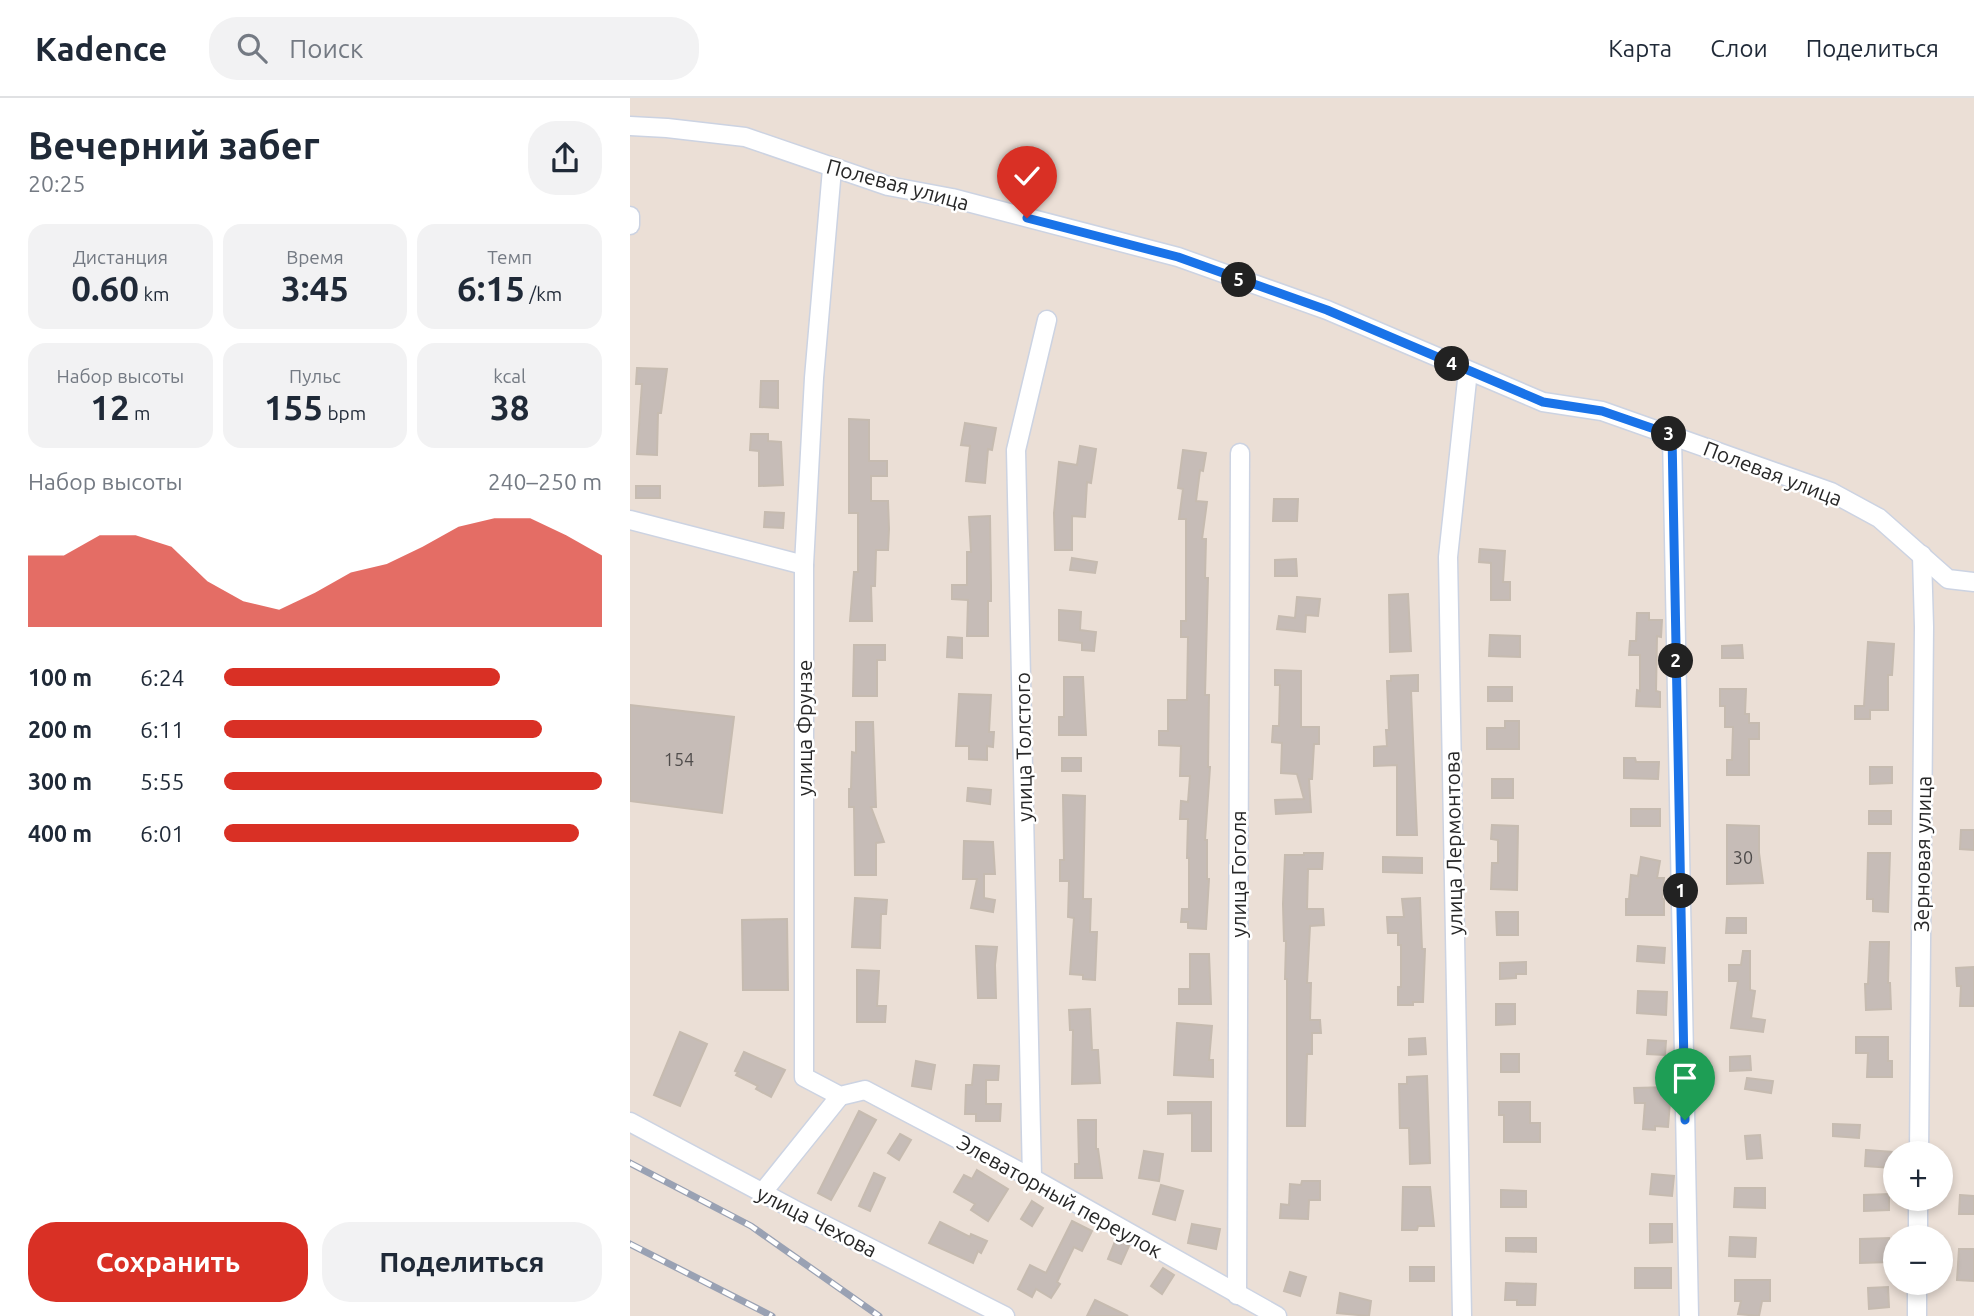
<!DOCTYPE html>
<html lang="ru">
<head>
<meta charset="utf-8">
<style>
	:root { --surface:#fff; --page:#f2f2f3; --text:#1f2937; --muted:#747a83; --line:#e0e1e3; --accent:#d93025 }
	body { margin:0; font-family:Ubuntu,sans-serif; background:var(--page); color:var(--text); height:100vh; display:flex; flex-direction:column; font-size:26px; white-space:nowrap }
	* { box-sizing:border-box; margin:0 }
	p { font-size:23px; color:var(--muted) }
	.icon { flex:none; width:38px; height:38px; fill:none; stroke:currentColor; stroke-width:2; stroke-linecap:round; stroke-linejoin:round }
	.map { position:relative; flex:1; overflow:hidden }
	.panel { display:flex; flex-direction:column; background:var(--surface); width:630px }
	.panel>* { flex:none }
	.controls { position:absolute; left:1253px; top:1043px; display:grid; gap:14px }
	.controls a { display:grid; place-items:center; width:70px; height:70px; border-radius:50%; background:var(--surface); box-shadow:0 4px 10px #0003; font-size:35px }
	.pin { position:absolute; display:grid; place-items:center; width:60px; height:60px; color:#fff; margin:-72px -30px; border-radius:50% 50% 50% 0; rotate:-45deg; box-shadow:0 0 7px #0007 }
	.pin .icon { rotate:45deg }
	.km { position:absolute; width:35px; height:35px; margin:-18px; border-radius:50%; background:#222; color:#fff; font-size:19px; line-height:35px; text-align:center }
	.round { display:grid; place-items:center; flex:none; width:74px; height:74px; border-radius:28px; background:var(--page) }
	.headline { display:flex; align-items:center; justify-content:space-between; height:119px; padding:0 28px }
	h1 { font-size:38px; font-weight:600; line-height:52px }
	.figures { display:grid; grid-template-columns:repeat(3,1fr); gap:10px; height:119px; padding:7px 28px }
	.figures div { display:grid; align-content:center; border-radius:18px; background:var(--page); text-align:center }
	.figures b { font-size:35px; font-weight:600 }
	.figures small { font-size:19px; font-weight:400 }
	.figures p { font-size:19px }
	.chart { height:196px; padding:14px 28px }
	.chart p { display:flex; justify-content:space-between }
	.chart svg { width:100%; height:126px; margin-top:7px; fill:var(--accent); opacity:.7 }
	.primary-button { display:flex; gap:14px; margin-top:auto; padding:14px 28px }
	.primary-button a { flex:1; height:80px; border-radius:28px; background:var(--accent); color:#fff; font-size:28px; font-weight:600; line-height:80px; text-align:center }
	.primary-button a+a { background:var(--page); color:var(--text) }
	ul { padding:0 28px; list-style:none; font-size:23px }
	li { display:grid; grid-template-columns:112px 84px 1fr; align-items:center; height:52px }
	li i { height:18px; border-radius:9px; background:var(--accent) }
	header { display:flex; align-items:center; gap:42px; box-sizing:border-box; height:98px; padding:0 35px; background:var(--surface); border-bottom:2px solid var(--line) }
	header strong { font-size:33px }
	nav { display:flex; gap:38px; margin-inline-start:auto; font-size:24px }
	.search { width:490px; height:63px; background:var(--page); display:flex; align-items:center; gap:18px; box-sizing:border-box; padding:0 24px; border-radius:28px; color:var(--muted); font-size:26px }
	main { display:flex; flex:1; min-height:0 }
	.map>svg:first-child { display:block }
	.building { fill:#c6bcb7; stroke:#c6bbb0; stroke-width:2 }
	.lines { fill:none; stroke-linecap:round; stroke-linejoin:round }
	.minor-casing { stroke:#ccd3e2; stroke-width:21 }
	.minor { stroke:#fff; stroke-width:18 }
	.rail-casing { stroke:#99a1b3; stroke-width:7 }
	.rail { stroke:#fff; stroke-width:4.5; stroke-dasharray:13; stroke-linecap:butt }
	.route-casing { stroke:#fff; stroke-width:14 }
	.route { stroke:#1a73e8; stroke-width:9 }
	.labels { text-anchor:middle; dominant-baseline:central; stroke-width:5; stroke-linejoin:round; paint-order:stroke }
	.number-label { font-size:18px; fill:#4f4c4b }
	.street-label { font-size:21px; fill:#272727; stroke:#fff }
</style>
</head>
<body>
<header>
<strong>Kadence</strong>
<div class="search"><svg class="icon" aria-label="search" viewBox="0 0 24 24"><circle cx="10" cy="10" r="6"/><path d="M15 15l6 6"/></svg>Поиск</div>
<nav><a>Карта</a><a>Слои</a><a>Поделиться</a></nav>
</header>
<main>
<section class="panel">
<div class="headline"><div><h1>Вечерний забег</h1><p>20:25</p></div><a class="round"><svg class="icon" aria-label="share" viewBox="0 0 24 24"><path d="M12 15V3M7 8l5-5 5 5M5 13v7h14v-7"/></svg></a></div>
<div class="figures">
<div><p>Дистанция</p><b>0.60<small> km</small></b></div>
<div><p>Время</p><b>3:45</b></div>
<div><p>Темп</p><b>6:15<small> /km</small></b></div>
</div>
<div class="figures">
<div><p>Набор высоты</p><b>12<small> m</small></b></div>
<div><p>Пульс</p><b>155<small> bpm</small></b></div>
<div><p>kcal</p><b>38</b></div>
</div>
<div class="chart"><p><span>Набор высоты</span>240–250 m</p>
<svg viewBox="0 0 160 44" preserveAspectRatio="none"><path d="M0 44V19L10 19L20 12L30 12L40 16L50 28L60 35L70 38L80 32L90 25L100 22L110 16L120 9L130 6L140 6L150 12L160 19V44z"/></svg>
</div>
<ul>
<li><b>100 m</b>6:24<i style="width:73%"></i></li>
<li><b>200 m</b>6:11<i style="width:84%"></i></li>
<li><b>300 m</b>5:55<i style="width:100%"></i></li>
<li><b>400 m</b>6:01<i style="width:94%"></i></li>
</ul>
<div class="primary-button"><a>Сохранить</a><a>Поделиться</a></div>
</section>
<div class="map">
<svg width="1344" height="1218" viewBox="0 0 1344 1218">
	<rect width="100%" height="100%" fill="#ebdfd6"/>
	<g class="building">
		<path d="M7,270L37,271L31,315H28L27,357L7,356L12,286H6Z"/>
		<path d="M131,283H148V310L130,309Z"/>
		<path d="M219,321L239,322V363H257V378H241V403H258L259,431L258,452H246L245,488H241L242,523H220L224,474H228V415H219Z"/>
		<path d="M335,325L366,330L362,352L358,351L355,385L336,383L340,348L331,347Z"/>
		<path d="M121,336H138V343L151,344L153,387L129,388V353L120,352Z"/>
		<path d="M450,348L466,351L461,385L457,384L455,419L442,418V452H425L424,415L429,364L447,367Z"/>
		<path d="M553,352L576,355L573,373L570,372L566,403L577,404L572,441H576L575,480H578L575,597H579L578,669H580L575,742H577V781H579L576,831L558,830V824H551L552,811H559V760H557L558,721H550L551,703L558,704L560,678H550L551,648L529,647V633H538V602H557L558,539H551V523H556V421H549L553,391L548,390Z"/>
		<rect x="6" y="388" width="24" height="12"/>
		<path d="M644,401H668L667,423H643Z"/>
		<path d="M135,414L154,415L153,430L134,429Z"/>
		<path d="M360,418L361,488V503H358V538H337L338,502L322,501V487H337V454H341L339,419Z"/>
		<path d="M850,451L875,453L873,484H880V502H861V465L849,464Z"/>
		<path d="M442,460L467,464L465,475L440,472Z"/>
		<path d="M666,461L667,478H645V462Z"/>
		<path d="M778,496L781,553L760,554L759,497Z"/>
		<path d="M667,499L690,501L688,518L676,517L675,534L647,531L649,518L665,520Z"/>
		<path d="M429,512L451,514L450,532L466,534L464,553L452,552V545L429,542Z"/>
		<path d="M1007,515H1019V522H1032L1031,539L1027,538L1026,593L1030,594V609L1006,608L1007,592L1010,593V557H999L1000,543H1006Z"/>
		<path d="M860,537L890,538V559L859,558Z"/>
		<path d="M318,539L332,540V560L317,559Z"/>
		<path d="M1238,544L1264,546L1262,577H1258V612H1240V621H1225V608H1234Z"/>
		<path d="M224,547H255V562H247V598H223Z"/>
		<path d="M1112,547L1113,560H1092V548Z"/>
		<path d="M645,572L671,573V629H689V646H684L682,681H679L681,714L646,716L645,702L674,701L667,676L651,675L652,645L642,644L643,628H649L650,587H645Z"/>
		<path d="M788,577V593H781L787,737H767V667L744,668V649L757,648L756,632H759L757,583H761V578Z"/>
		<path d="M434,579H453L456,637H429V619H434Z"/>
		<rect x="858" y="589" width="24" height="14"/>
		<path d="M1090,591H1116L1115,616H1119V625H1129V641H1119V677H1097V662H1102L1103,629H1095V608H1090Z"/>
		<path d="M329,596L361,597L359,634H364L363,649L357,648V662L339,661V648H326Z"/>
		<path d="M0,607L104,619L92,715L0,703Z"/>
		<path d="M875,623H889V651H857V630H875Z"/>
		<path d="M226,624H243L246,709H241L254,744L246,745V777H225L224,709H219V691H221L222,654L226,655Z"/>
		<rect x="432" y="660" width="19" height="13"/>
		<path d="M994,660H1005L1006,664H1029L1028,681L994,680Z"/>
		<path d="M1240,669H1262V685L1240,686Z"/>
		<rect x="862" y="681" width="21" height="19"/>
		<path d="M338,690L361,692L360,706L337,703Z"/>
		<path d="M433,697L455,698L453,801H461L460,834H467L465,882L453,881V877L440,876L444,820L438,819L439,783H430V762H434Z"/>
		<rect x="1001" y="711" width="29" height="17"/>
		<rect x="1239" y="713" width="22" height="13"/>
		<path d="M862,727L888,728L887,792L861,791L862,765H868V742L861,741Z"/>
		<path d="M1097,727L1129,728V755L1133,785L1097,786Z"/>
		<path d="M1331,732H1344V752L1330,751Z"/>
		<path d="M334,743L363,744L365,776H354V800L365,802L363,814L341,810L347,781H333Z"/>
		<path d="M674,755H693L692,771H678L677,811H693L694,827L680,828L677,885H681L680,922H690L691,935H682V956H677L675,1028H657V881H655L656,843H654L653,806L655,757H674Z"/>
		<path d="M1238,755H1260L1258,814L1243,813V801H1237Z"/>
		<path d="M753,759L792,760V775L753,774Z"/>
		<path d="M1011,759L1030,763L1027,780H1034L1032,801H1034V817H996V801H999L1001,777L1008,778Z"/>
		<path d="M225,800L257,802L256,816H251L250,850L222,849Z"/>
		<path d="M790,800L792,851H795L793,904H783V907H768V889H771V847H768V835H758L757,819H774L772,801Z"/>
		<path d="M866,814H888V837H867Z"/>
		<path d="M1097,820H1116V835H1096Z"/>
		<path d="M157,821L158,892H113L112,822Z"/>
		<path d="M1240,844H1259L1258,885H1260L1261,911L1236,912L1235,886H1238Z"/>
		<path d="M346,848L367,849L365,867L366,900H348Z"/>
		<path d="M1008,848L1035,850L1034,865L1007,863Z"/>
		<path d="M1113,853H1120V892L1125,893L1121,920L1135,922L1133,934L1101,930L1108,883H1099V867H1111Z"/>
		<path d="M560,856H579L581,906H549V891H560Z"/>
		<path d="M896,864V876H886V880L870,881V865Z"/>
		<path d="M1344,869V908H1330L1331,888H1327L1326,870Z"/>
		<path d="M227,872L249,873L247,908H256L255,924H227Z"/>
		<path d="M1008,893L1037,894L1036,917L1007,915Z"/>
		<path d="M866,906H885V926L866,927Z"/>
		<path d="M460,911L462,952H468L470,985L442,986L443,932H440L439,912Z"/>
		<path d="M547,925L582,928L579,962H583V979L544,977Z"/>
		<path d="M50,934L77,946L50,1008L24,997Z"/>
		<path d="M1226,939H1258V963H1262V979H1237L1238,955H1226Z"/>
		<path d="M795,940L796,956L779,957V941Z"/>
		<path d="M1018,942L1036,943L1035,957L1017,956Z"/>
		<path d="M114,954L155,972L141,999L126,991L128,988L106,977L108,974L105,973Z"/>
		<rect x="871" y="956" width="18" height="18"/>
		<path d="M1120,958L1121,972L1100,973V959Z"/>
		<path d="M286,963L305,967L301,991L282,988Z"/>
		<path d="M344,967L369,968L368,982H356V1006H371L370,1023H346V1016H335L336,987H342Z"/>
		<path d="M797,978L800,1065L780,1066L779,1030H770L769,986H777V979Z"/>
		<path d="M1117,980L1143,983L1141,995L1115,991Z"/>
		<path d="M1041,989V1004H1040L1038,1029L1025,1028V1032L1013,1031L1015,1005H1005L1004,990Z"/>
		<path d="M538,1004H581V1053H562V1015L538,1016Z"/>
		<path d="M869,1004H900V1025H910V1044H874V1017H869Z"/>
		<path d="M229,1013L246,1022L201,1102L188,1095Z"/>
		<path d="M448,1022H466V1051H468L472,1080H445V1066H449Z"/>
		<path d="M1203,1026L1230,1027L1229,1040L1203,1038Z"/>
		<path d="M270,1036L281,1042L269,1062L258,1055Z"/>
		<path d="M1130,1037L1132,1060L1117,1061L1115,1038Z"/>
		<path d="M1236,1052L1263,1054L1262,1070L1235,1068Z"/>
		<path d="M514,1053L533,1056L529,1083L509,1080Z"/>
		<path d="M347,1072L378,1091L358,1123L341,1112L345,1106L324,1094L334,1077L342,1081Z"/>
		<path d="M244,1075L255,1080L240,1113L229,1108Z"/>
		<path d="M1022,1076L1044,1078L1042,1098L1020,1096Z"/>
		<path d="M672,1083H690V1102H679L678,1121L650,1120L651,1106L659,1107L660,1086L671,1087Z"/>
		<path d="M531,1087L553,1093L545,1122L523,1116Z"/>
		<path d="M773,1089H800L804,1128H788L787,1132H772Z"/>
		<path d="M1105,1090H1135V1110L1104,1109Z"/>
		<path d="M871,1092L896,1093V1109H871Z"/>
		<path d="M1259,1096V1112L1234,1113V1097Z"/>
		<path d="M1330,1097L1344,1098V1116H1329Z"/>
		<path d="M402,1103L413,1110L402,1128L391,1121Z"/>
		<path d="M442,1123L462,1133L452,1153L444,1149L427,1184L430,1186L421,1200L406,1191L402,1199L388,1191L400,1167L416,1175Z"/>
		<path d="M310,1124L340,1139L341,1136L357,1143L351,1155L348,1153L343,1165L299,1145Z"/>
		<path d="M562,1126L590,1131L586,1151L558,1145Z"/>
		<path d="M1020,1126H1042V1144L1020,1145Z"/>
		<path d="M1100,1139L1126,1140L1125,1159L1099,1158Z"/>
		<path d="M876,1140H906V1154L876,1153Z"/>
		<path d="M1259,1140L1260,1164L1230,1165V1141Z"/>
		<path d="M486,1141L499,1148L491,1166L478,1161Z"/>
		<path d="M1329,1151H1344V1183L1327,1182Z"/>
		<rect x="780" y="1169" width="24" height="14"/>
		<path d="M533,1170L544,1177L532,1196L521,1188Z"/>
		<rect x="1005" y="1170" width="36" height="20"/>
		<path d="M660,1174L676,1179L670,1198L654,1193Z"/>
		<path d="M1105,1182H1140V1203H1132L1129,1218L1108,1216L1111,1203H1105Z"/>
		<path d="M876,1185L906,1186L905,1207H887V1202H875Z"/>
		<path d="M1258,1189L1259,1209L1239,1211L1238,1190Z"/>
		<path d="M710,1195L741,1203L739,1218L707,1215Z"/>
		<path d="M465,1202L498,1218H457Z"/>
	</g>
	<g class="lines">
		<defs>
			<g id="minor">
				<path d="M0,28L37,30L115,39L258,88L322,100L548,159L697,212L913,304L972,313L1201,394L1249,420L1318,481L1344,484"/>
				<path d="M202,71L184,280L174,467V979L210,998L235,992L402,1080L647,1218"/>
				<path d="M0,118V127"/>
				<path d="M1042,337L1059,1218"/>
				<path d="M0,422L174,467"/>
				<path d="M0,1024L163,1111L375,1218"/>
				<path d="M1289,1055L1294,529L1292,457"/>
				<path d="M402,1080L386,352L417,222"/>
				<path d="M132,1095L210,998"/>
				<path d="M1288,1139V1101"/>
				<path d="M607,1197L610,355"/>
				<path d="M832,1218L818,459L838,273"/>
				<path d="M1287,1218V1185"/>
			</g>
		</defs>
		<use href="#minor" class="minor-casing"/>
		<use href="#minor" class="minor"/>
		<defs>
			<g id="rail">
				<path d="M0,1065L121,1128L249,1218"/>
				<path d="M0,1146L142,1218"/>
			</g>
		</defs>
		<use href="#rail" class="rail-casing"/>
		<use href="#rail" class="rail"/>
	</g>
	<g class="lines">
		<defs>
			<path id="route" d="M397,120L548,159L697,212L913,304L972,313L1042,337L1055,1022"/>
		</defs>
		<use href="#route" class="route-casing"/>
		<use href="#route" class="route"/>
	</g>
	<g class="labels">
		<g class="number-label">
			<text x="49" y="661">154</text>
			<text x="1113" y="759">30</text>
		</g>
		<g class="street-label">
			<text transform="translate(268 86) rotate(15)">Полевая улица</text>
			<text transform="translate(1143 375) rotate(21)">Полевая улица</text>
			<text transform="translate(174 630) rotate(-90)">улица Фрунзе</text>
			<text transform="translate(393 649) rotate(-91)">улица Толстого</text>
			<text transform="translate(823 745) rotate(-91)">улица Лермонтова</text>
			<text transform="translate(1292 756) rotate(-89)">Зерновая улица</text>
			<text transform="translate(608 776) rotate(-90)">улица Гоголя</text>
			<text transform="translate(430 1098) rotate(29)">Элеваторный переулок</text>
			<text transform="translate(187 1123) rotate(27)">улица Чехова</text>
		</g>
	</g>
</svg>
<div class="controls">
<a>+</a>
<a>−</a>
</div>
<div class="pin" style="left:1055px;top:1022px;background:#1e9e55"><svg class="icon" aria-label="arrive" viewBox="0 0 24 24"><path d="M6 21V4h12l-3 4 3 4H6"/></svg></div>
<div class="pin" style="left:397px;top:120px;background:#d93025"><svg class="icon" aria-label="check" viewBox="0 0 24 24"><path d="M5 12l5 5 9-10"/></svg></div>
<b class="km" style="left:1051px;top:793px">1</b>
<b class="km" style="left:1046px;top:563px">2</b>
<b class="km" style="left:1039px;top:336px">3</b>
<b class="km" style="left:822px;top:266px">4</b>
<b class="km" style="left:609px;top:182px">5</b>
</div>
</main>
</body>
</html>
